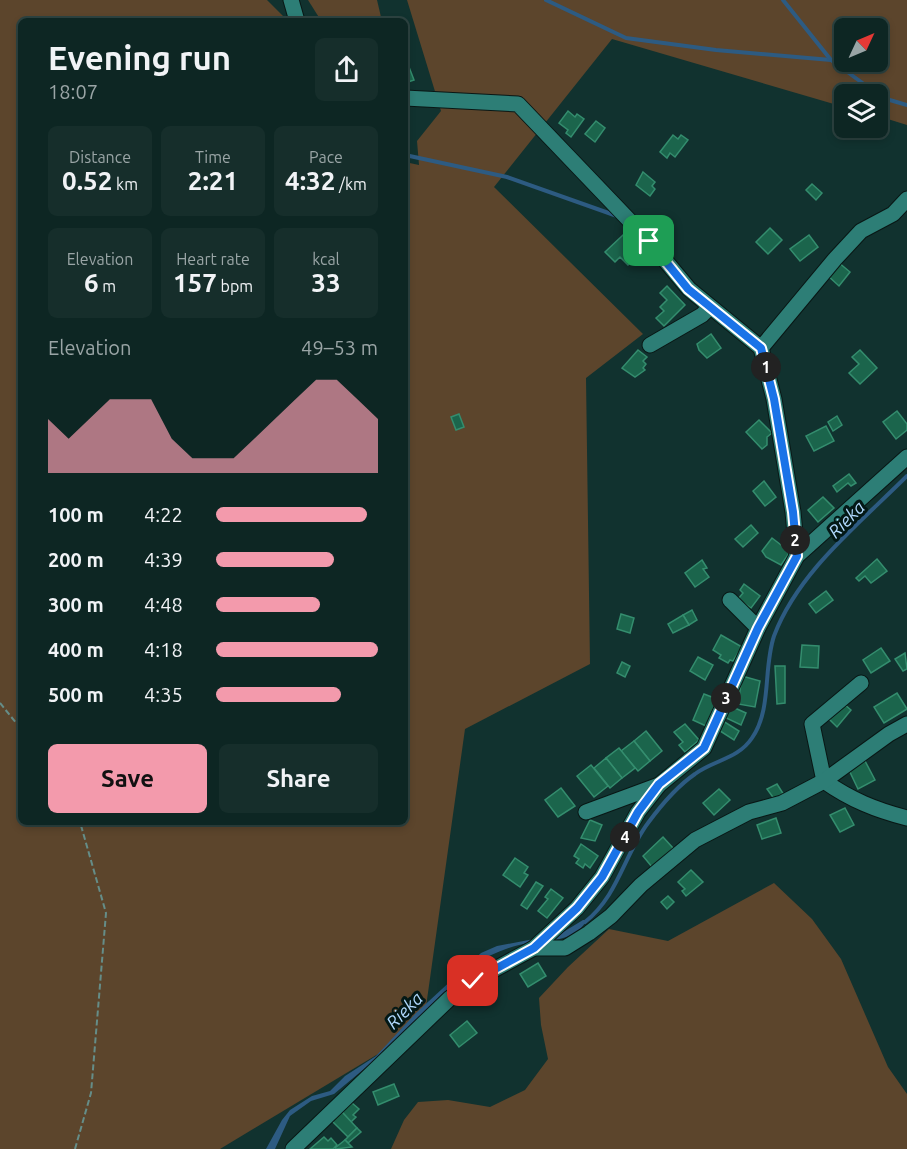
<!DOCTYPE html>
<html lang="en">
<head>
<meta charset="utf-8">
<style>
	:root { --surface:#0d2623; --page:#162e2b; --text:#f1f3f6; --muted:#9aa5a6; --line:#2d4341; --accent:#f39aac }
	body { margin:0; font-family:Ubuntu,sans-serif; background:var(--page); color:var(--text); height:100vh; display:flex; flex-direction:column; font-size:22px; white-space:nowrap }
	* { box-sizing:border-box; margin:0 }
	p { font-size:20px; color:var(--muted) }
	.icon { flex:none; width:33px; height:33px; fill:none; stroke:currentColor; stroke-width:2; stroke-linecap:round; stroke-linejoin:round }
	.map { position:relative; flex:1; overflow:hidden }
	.sheet { position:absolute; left:18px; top:18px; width:390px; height:807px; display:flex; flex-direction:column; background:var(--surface); border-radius:9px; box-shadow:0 3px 9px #0003,0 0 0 2px var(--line) }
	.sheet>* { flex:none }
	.needle { width:39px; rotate:46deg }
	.fabs { position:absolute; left:834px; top:18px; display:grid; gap:12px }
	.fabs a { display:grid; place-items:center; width:54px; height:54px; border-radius:9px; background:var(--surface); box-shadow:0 3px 9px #0003,0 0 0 2px var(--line); font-size:30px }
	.pin { position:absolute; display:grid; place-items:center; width:51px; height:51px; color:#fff; margin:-26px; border-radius:12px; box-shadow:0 3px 9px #0006 }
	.km { position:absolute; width:30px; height:30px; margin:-15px; border-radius:50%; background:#222; color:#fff; font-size:16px; line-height:30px; text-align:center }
	.round { display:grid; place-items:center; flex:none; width:63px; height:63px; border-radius:9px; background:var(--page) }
	.summary { display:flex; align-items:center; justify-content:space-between; height:102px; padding:0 30px }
	h1 { font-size:33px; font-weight:700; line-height:45px }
	.figures { display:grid; grid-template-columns:repeat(3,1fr); gap:9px; height:102px; padding:6px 30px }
	.figures div { display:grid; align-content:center; border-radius:9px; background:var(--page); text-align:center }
	.figures b { font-size:26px; font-weight:700 }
	.figures small { font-size:16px; font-weight:400 }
	.figures p { font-size:16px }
	.chart { height:168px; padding:12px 30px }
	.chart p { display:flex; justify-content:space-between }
	.chart svg { width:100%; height:108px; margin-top:6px; fill:var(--accent); opacity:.7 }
	.button { display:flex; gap:12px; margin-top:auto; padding:12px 30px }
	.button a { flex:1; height:69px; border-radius:9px; background:var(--accent); color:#111; font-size:24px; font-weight:700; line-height:69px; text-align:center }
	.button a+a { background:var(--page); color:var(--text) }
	ul { padding:0 30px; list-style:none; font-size:20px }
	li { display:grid; grid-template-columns:96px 72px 1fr; align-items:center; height:45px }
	li i { height:15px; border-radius:8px; background:var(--accent) }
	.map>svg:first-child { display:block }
	.green { fill:#5c452c; fill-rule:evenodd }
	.water { fill:#2d5b82 }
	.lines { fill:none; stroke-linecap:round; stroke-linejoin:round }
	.stream { stroke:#2d5b82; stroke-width:4 }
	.building { fill:#1b654c; stroke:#348d6e; stroke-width:1.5 }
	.minor-casing { stroke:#091715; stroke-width:17 }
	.path { stroke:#658d88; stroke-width:2; stroke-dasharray:6 3; stroke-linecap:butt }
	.minor { stroke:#2d7e76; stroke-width:15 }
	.route-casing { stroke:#fff; stroke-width:12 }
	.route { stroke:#1a73e8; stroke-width:8 }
	.labels { text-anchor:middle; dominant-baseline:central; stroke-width:6; stroke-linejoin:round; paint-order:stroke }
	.water-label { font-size:18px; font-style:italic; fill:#b0d8fd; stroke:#031816 }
</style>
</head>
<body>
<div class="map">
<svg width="907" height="1149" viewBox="0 0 907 1149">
	<rect width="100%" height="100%" fill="#11322f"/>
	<g class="green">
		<path d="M0,0H267L288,21H21V822H405V162L419,165L417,141L441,111L407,0H907V125L878,116V94H844V107L612,39L494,187L643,334L586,378L590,664L465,729L425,1014L383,1051L220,1149H0ZM844,28H878V62H844Z"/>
		<path d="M308,0H377L381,17L367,21L320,19Z"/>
		<path d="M774,883L812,919L841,959L888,1067L907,1094V1149H391L404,1120L418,1102L448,1100L490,1107L525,1090L548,1059L541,1025L539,998L568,967L609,929L668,941Z"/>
	</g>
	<path class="water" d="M583,920H587C573,945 543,939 519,945C502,949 486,957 472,966L382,1054L334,1094L311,1101L290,1116L275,1149H266L282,1120L290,1110L312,1096L330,1091L345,1076L376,1056L416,1013L481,953L497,946L560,934Z"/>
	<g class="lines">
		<g class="stream">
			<path d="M546,0L626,38L716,50L831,60L883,98L907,105"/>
			<path d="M783,0L831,60"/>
			<path d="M405,155L507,177L617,216"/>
			<path d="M585,922C618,896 624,855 648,823C662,804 676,787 695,774C714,760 738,759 752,738C772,709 763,669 774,636C798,572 859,524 907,476"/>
		</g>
	</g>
	<g class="building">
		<path d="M409,67L414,80L405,83V68Z"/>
		<path d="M568,111L575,117L577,114L584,119L571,137L566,133L568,130L559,123Z"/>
		<path d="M596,121L605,128L595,142L585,134Z"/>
		<path d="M673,135L678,139L681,135L688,140L675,157L670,153L667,158L660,152Z"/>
		<path d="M643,172L655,182L652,186L655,189L650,196L636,185Z"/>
		<path d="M812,184L822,193L816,200L806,190Z"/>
		<path d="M770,228L782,240L768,254L756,242Z"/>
		<path d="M623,235L633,245L629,248L637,257L628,265L620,257L615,262L605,252Z"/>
		<path d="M809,235L818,247L800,261L790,249Z"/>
		<path d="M838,262L850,272L839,286L827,275Z"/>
		<path d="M667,286L685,305L664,326L656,318L664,311L660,307L667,300L660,293Z"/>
		<path d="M711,334L721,348L707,358L699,350L697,344Z"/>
		<path d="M638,350L647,357L643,361L646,364L643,368L645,370L635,377L622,368Z"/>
		<path d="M860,350L877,368L860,384L849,373L859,364L852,357Z"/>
		<path d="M897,411L907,424V430L896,439L883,422Z"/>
		<path d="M459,414L464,427L456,430L451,417Z"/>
		<path d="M837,416L842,425L833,431L828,422Z"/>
		<path d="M759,420L772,433L767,437V445L762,449L746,432Z"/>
		<path d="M826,426L834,441L814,451L806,436Z"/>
		<path d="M849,474L856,483L851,486L848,483L837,492L833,486Z"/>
		<path d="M764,481L776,497L765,506L753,491Z"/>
		<path d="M823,497L834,508L818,522L808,510Z"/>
		<path d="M751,525L758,533L743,547L735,539Z"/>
		<path d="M772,538L790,552L781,565L766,557L762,551Z"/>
		<path d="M877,559L887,571L871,583L865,576L859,581L856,578Z"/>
		<path d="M702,560L707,568L703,569L709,577L695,587L685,573Z"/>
		<path d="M744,584L760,596L751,608L738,599L743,593L740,590Z"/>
		<path d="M826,591L833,600L816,613L809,604Z"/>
		<path d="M692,610L697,620L689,625L683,615Z"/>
		<path d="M621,614L634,618L630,633L617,629Z"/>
		<path d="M683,615L689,625L673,633L668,624Z"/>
		<path d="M721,635L742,647L733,661L730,660L728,663L719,658L721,655L713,650Z"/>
		<path d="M802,645L819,646L818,668L800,667Z"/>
		<path d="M881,648L890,661L871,673L863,660Z"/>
		<path d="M905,653L907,669L903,671L895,659Z"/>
		<path d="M698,657L713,665L705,680L690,671Z"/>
		<path d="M622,662L630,666L625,677L617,673Z"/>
		<path d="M775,666H785V703L777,704Z"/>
		<path d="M742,676L760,681L755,707L738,704Z"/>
		<path d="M897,693L907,709L884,723L874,707Z"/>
		<path d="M704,694L717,699L706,726L693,720Z"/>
		<path d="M844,704L851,710L837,727L828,718Z"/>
		<path d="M728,705L746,713L741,725L722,716Z"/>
		<path d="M723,721L739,731L734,740L717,729Z"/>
		<path d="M685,724L699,740L685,752L679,745L683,742L674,732Z"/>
		<path d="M646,731L662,751L650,761L634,741Z"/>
		<path d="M634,741L650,761L638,771L621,751Z"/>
		<path d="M619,748L635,768L622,778L606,758Z"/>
		<path d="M606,758L622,778L610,788L594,768Z"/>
		<path d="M864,759L875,780L858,789L848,768Z"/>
		<path d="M591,765L608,786L594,797L577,776Z"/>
		<path d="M777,784L784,795L775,800L767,789Z"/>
		<path d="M561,788L575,806L558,817L545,800Z"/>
		<path d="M719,789L730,800L714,815L703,803Z"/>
		<path d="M845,808L854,825L840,832L830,815Z"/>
		<path d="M776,818L781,833L762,839L757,825Z"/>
		<path d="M590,820L602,825L595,841L581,838Z"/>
		<path d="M663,837L673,848L652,867L643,856Z"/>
		<path d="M581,844L598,856L590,868L585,864L583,868L576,863L579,859L574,856Z"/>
		<path d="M515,858L528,867L524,873L528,875L520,887L503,875Z"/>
		<path d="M691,870L703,882L686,896L682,891L685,889L678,882Z"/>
		<path d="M536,882L543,886L527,909L521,905Z"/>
		<path d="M551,889L563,898L547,918L538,911L548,899L545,897Z"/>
		<path d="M668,896L674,902L667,909L661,902Z"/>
		<path d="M538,963L546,976L528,987L520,974Z"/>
		<path d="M467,1021L477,1033L459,1047L450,1035Z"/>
		<path d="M394,1084L399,1096L378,1105L373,1092Z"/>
		<path d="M352,1103L359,1109L353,1115L356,1117L351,1122L342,1112Z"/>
		<path d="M342,1112L357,1128L348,1137L332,1121Z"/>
		<path d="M357,1128L361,1132L348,1143L345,1140Z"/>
		<path d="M324,1137L328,1141L331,1138L337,1145L333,1149H310Z"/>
		<path d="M345,1140L352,1147L336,1149L335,1148Z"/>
	</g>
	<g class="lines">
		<defs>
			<g id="minor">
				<path d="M291,0L297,21"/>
				<path d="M405,98L518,104L649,241L689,289L761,348L774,399L793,512L797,556"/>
				<path d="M650,345L702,315L710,307"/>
				<path d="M761,348L835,259L861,231L893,214L907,199"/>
				<path d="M730,600L758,628"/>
				<path d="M861,683L812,724L824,781C851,800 876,810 907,818"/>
				<path d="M586,812L659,785"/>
				<path d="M534,948H565L589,933L611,916L641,885L695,840L749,812L782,803L824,781L889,734L907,724"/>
				<path d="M293,1149L450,998L473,981L534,948L577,908L602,877L638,812L659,785L704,748L758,628L797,556L907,457"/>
			</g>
		</defs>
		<use href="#minor" class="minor-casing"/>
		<g class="path">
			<path d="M0,703L21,729"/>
			<path d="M75,1149L91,1093L106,913L80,822"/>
		</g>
		<use href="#minor" class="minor"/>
	</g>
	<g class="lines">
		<defs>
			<path id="route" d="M473,981L534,948L577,908L602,877L638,812L659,784L704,748L758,628L797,556L793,512L774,399L761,348L688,289L649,241"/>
		</defs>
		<use href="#route" class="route-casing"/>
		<use href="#route" class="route"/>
	</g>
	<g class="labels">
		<g class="water-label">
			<text transform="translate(846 519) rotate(-45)">Rieka</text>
			<text transform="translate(404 1010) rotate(-45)">Rieka</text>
		</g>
	</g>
</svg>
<div class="fabs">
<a><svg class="needle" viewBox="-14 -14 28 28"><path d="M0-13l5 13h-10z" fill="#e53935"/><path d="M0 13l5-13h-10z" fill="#9aa5a6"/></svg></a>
<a><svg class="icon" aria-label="layers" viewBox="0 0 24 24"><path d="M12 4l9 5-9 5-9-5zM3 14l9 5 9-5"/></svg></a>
</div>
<div class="pin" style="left:649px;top:241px;background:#1e9e55"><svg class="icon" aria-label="arrive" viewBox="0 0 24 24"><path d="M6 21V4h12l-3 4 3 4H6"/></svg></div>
<div class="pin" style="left:473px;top:981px;background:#d93025"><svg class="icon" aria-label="check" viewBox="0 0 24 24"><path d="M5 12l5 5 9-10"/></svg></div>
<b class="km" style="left:766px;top:367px">1</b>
<b class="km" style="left:795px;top:540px">2</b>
<b class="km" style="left:726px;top:698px">3</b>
<b class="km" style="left:625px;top:837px">4</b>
<section class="sheet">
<div class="summary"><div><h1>Evening run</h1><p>18:07</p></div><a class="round"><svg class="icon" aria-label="share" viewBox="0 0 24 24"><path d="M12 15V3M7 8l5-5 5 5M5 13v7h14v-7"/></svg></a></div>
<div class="figures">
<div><p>Distance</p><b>0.52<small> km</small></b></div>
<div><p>Time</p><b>2:21</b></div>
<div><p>Pace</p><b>4:32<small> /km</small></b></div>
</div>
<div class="figures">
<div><p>Elevation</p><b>6<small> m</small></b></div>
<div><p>Heart rate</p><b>157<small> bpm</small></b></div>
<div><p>kcal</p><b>33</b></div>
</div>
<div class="chart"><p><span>Elevation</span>49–53 m</p>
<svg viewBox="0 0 160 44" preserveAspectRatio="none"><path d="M0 44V22L10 30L20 22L30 14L40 14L50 14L60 30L70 38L80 38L90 38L100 30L110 22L120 14L130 6L140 6L150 14L160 22V44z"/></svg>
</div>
<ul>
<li><b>100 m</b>4:22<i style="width:93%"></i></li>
<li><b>200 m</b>4:39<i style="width:73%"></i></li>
<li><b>300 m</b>4:48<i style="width:64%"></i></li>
<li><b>400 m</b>4:18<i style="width:100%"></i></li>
<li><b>500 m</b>4:35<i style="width:77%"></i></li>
</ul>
<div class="button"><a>Save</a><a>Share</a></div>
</section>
</div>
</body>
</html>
